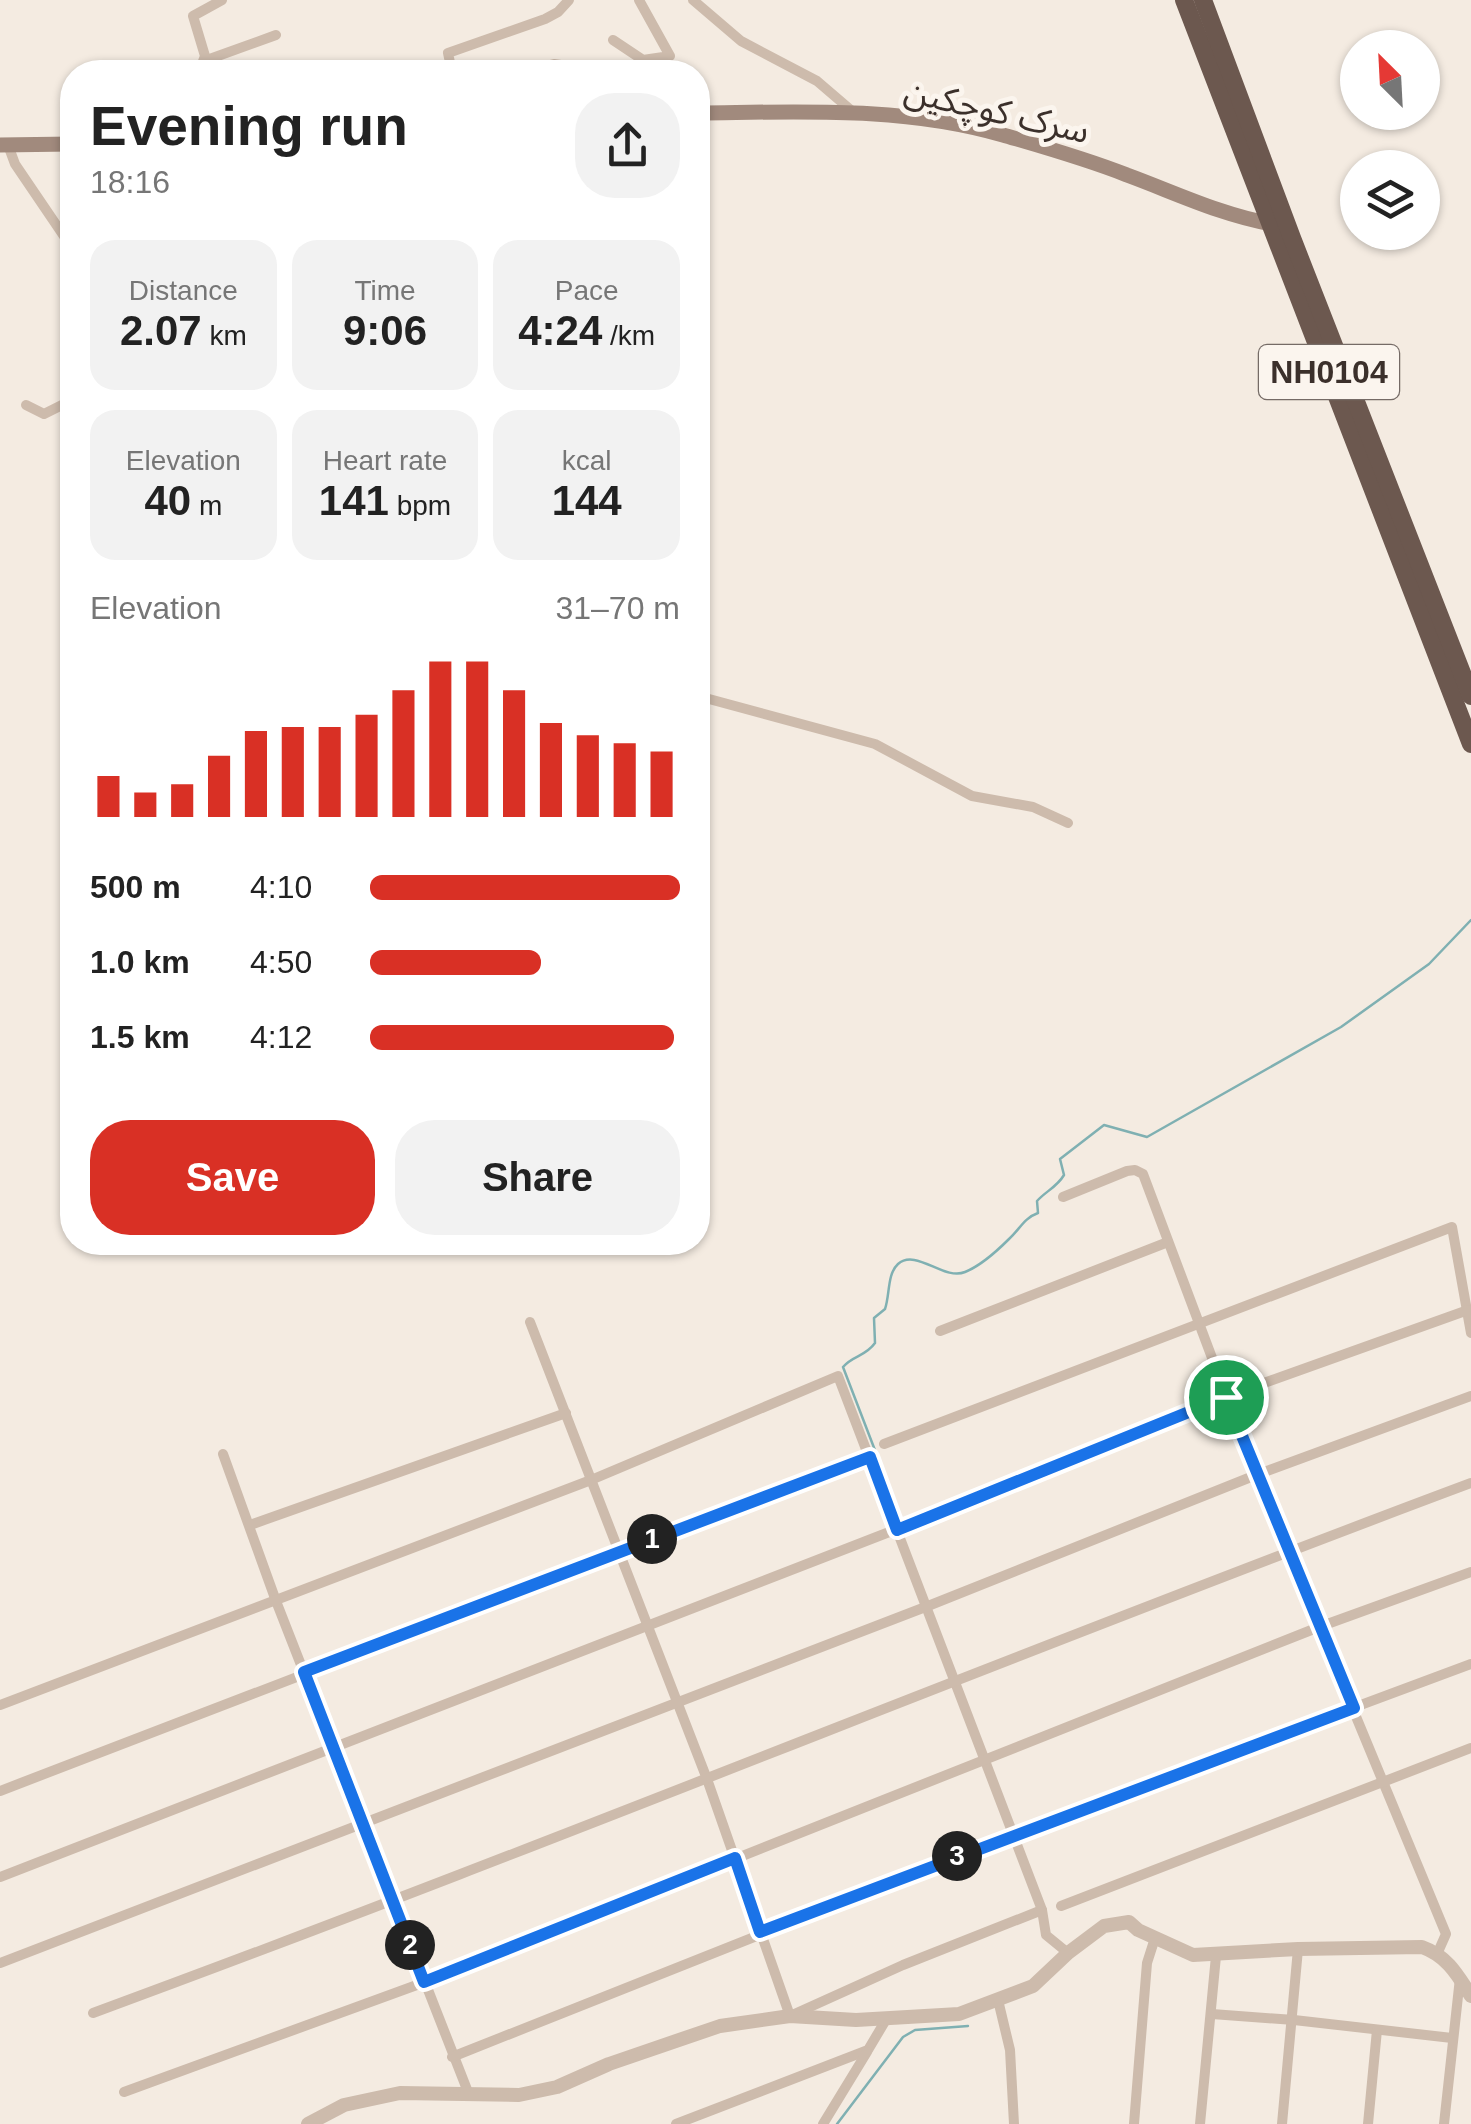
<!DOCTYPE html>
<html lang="en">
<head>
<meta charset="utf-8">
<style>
	:root { --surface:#fff; --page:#f2f2f2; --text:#222; --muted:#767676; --accent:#d93025 }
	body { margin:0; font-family:Arial,"Noto Sans Arabic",sans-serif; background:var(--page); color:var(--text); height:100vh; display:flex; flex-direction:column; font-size:38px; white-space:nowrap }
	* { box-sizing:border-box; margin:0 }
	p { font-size:32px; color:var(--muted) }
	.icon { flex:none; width:55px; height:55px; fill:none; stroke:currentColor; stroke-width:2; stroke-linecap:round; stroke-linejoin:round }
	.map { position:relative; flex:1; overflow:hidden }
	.drawer { position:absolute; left:60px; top:60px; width:650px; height:1195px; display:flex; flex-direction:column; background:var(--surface); border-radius:40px; box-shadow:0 2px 8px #0004 }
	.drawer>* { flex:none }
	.needle { width:65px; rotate:336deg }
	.fabs { position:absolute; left:1340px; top:30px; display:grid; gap:20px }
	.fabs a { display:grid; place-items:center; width:100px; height:100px; border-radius:50%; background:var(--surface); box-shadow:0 2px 8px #0004; font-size:50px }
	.pin { position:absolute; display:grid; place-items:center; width:85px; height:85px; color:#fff; margin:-42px; border:5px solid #fff; border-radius:50%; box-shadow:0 2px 10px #0007 }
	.km { position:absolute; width:50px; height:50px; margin:-25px; border-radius:50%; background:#222; color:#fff; font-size:28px; line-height:50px; text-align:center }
	.round { display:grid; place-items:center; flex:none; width:105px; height:105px; border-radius:40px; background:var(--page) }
	.summary { display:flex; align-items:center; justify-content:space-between; height:170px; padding:0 30px }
	h1 { font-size:55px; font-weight:600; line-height:75px }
	.figures { display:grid; grid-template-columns:repeat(3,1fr); gap:15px; height:170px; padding:10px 30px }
	.figures div { display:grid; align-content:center; border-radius:25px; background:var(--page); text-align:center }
	.figures b { font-size:42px; font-weight:600 }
	.figures small { font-size:28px; font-weight:400 }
	.figures p { font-size:28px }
	.chart { height:280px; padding:20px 30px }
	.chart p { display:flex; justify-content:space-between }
	.chart svg { width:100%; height:180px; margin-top:10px; stroke:var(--accent); stroke-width:6 }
	.action { display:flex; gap:20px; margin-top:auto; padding:20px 30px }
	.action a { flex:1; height:115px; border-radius:40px; background:var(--accent); color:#fff; font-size:40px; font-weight:600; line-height:115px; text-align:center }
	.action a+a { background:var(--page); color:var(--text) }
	ul { padding:0 30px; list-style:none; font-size:32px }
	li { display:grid; grid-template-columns:160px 120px 1fr; align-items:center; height:75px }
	li i { height:25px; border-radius:12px; background:var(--accent) }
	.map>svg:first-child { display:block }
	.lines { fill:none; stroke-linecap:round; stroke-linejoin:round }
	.stream { stroke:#7fb0b2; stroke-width:2.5 }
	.minor { stroke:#cdbbac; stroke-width:10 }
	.tertiary { stroke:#cdbbac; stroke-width:14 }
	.secondary { stroke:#a18a7d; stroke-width:15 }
	.trunk { stroke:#6c584f; stroke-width:18 }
	.route-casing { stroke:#fff; stroke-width:20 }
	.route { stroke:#1a73e8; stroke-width:12 }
	.labels { text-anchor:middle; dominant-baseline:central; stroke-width:10; stroke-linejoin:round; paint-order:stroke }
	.shield { fill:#fbf5ee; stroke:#756b66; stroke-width:2.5 }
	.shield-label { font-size:32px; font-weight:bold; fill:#3b302b }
	.street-label { font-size:35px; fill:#3b302b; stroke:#fbf5ee }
</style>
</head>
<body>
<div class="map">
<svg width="1471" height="2124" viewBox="0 0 1471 2124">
	<rect width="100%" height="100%" fill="#f4ebe1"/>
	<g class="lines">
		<g class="stream">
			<path d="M901,1518L843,1367C853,1355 865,1357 875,1343L874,1318L885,1309C890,1295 887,1274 898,1264C916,1248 944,1281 965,1272C980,1266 998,1250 1009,1239C1020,1229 1024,1218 1038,1213L1037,1201C1046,1191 1057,1187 1064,1175L1060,1159L1104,1125L1147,1137L1341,1027L1429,964L1471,920"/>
			<path d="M837,2124L903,2037L915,2030L968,2026"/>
		</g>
		<g class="minor">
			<path d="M693,0L741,41L817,81L852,111"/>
			<path d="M613,40L643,60L670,56L639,0"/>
			<path d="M204,61L276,35"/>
			<path d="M183,72L202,64L205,56L193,16L222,0"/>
			<path d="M452,72L448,53L545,19L558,12L569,0"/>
			<path d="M521,72L554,64L609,72"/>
			<path d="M8,145L15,164L72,248"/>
			<path d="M26,405L44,414L72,400"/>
			<path d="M698,696L875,744L972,796L1033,807L1068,823"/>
			<path d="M1063,1197L1127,1171L1135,1170L1143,1174L1256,1475L1446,1934L1438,1952"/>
			<path d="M530,1322L707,1779L790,2016L903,1965L1042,1910"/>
			<path d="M940,1331L1168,1242"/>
			<path d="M884,1444L1452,1227L1471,1333"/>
			<path d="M223,1454L276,1601L468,2092"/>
			<path d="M250,1525L566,1413"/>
			<path d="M0,1705L591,1480L838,1376L1042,1910L1046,1935L1068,1953"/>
			<path d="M0,1791L870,1457"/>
			<path d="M0,1877L897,1529L1225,1397L1468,1310"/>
			<path d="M1061,1906L1471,1748"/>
			<path d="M0,1963L928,1606L1256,1475L1471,1396"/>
			<path d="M998,2000L1010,2050L1014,2124"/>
			<path d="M93,2013C555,1843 1010,1655 1471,1483"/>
			<path d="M1212,2014L1294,2020L1452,2038"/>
			<path d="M452,2057L1011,1835L1471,1664"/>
			<path d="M124,2092L425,1982L1319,1627L1471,1572"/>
			<path d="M676,2124L868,2050L887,2018"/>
			<path d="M823,2124L867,2052"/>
			<path d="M1134,2124L1147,1963L1155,1938"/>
			<path d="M1200,2124L1216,1956"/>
			<path d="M1282,2124L1298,1949"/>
			<path d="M1368,2124L1377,2030"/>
			<path d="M1444,2124L1460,1978"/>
		</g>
		<path class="tertiary" d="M308,2124L344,2105L400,2093L519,2095L557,2087L609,2064L720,2026L790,2016L856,2020L959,2014L1033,1986L1068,1953L1104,1926L1129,1922L1138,1930L1193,1955L1298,1949L1422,1947C1447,1956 1457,1974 1471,1996"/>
		<g class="secondary">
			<path d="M698,113C800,112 903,106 1003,135C1044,147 1087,159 1127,175C1176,193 1221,215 1272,224"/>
			<path d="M0,145L72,144"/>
		</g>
		<g class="trunk">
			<path d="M1184,0L1471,744"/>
			<path d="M1203,0L1292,238L1471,696"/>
		</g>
	</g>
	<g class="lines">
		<defs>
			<path id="route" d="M1226,1397L1354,1708L760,1932L735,1858L424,1982L304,1672L870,1457L897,1530Z"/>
		</defs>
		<use href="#route" class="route-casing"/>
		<use href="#route" class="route"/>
	</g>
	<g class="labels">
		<rect class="shield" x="1259" y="345" width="140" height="54" rx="8"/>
		<g class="shield-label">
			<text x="1329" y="372">NH0104</text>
		</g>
		<g class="street-label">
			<text transform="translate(997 110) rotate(13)">سرک کوچکین</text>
		</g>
	</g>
</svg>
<div class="fabs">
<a><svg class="needle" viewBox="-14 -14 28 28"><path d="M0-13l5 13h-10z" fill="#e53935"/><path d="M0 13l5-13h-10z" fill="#767676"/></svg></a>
<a><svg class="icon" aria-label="layers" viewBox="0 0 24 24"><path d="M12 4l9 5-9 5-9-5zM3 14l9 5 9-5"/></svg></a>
</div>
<div class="pin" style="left:1226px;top:1397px;background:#1e9e55"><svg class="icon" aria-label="arrive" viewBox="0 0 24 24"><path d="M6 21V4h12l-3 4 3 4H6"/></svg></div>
<b class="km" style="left:652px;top:1539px">1</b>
<b class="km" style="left:410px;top:1945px">2</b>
<b class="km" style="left:957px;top:1856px">3</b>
<section class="drawer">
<div class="summary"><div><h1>Evening run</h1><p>18:16</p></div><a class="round"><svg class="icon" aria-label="share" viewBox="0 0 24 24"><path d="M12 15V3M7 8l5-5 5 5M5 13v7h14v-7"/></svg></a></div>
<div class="figures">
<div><p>Distance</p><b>2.07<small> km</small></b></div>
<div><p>Time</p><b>9:06</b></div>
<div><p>Pace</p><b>4:24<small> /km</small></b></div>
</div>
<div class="figures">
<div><p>Elevation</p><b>40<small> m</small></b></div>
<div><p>Heart rate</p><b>141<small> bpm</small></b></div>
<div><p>kcal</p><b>144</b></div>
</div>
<div class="chart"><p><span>Elevation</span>31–70 m</p>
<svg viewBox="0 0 160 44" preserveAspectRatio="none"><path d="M5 44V34M15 44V38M25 44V36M35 44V29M45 44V23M55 44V22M65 44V22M75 44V19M85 44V13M95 44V6M105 44V6M115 44V13M125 44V21M135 44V24M145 44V26M155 44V28"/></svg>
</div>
<ul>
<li><b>500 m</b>4:10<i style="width:100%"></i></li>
<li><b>1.0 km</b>4:50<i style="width:55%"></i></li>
<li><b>1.5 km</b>4:12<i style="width:98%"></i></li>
</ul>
<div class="action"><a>Save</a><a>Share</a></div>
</section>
</div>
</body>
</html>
